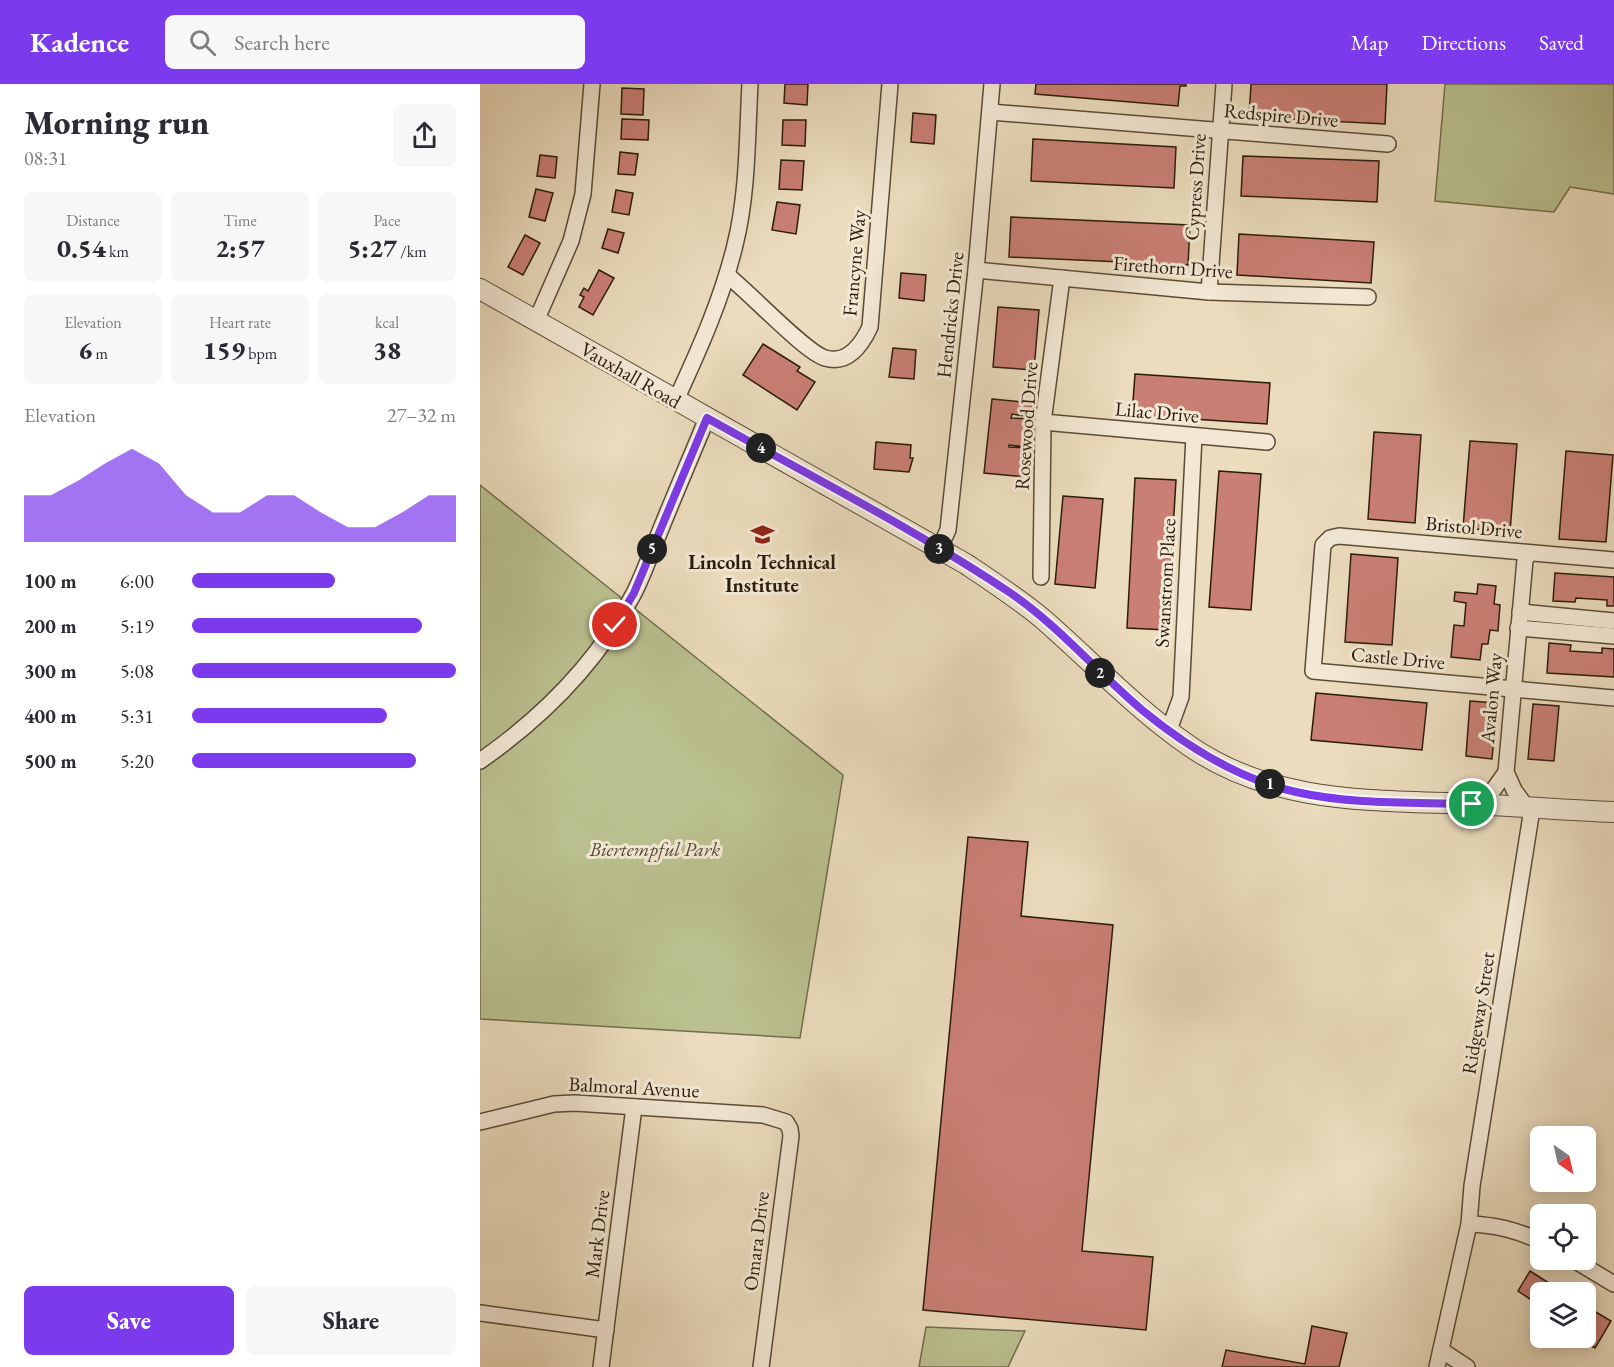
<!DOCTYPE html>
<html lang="en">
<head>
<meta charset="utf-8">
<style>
	:root { --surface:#fff; --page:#f7f7f7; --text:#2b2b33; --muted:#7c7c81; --accent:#7c3aed }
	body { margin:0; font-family:"EB Garamond",serif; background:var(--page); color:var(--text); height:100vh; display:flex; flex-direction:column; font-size:22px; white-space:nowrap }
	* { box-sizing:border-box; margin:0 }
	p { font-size:20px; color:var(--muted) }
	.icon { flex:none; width:33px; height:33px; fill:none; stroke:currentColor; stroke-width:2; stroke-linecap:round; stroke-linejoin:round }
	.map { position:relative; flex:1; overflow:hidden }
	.drawer { display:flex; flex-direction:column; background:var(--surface); width:480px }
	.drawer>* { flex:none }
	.needle { width:39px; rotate:146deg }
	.buttons { position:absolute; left:1050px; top:1042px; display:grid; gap:12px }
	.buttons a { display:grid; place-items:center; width:66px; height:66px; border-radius:9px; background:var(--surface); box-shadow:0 3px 15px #0003; font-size:30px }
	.pin { position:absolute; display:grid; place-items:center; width:51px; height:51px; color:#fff; margin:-26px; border:3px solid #fff; border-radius:50%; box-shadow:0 2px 6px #0007 }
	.km { position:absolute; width:30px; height:30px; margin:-15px; border-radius:50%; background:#222; color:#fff; font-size:16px; line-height:30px; text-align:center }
	.round { display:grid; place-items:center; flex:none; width:63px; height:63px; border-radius:9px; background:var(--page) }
	.headline { display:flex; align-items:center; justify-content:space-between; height:102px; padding:0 24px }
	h1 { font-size:33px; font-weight:800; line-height:45px }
	.figures { display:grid; grid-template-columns:repeat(3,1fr); gap:9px; height:102px; padding:6px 24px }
	.figures div { display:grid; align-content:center; border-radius:9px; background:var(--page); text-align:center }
	.figures b { font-size:26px; font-weight:800 }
	.figures small { font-size:16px; font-weight:400 }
	.figures p { font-size:16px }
	.chart { height:168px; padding:12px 24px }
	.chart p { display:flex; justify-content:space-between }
	.chart svg { width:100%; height:108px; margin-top:6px; fill:var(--accent); opacity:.7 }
	.cta { display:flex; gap:12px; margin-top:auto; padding:12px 24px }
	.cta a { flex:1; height:69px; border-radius:9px; background:var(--accent); color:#fff; font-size:24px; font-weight:800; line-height:69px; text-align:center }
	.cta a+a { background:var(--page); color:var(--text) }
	ul { padding:0 24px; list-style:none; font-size:20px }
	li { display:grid; grid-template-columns:96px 72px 1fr; align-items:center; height:45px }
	li i { height:15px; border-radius:8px; background:var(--accent) }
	header { display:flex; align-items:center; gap:36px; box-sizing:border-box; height:84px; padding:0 30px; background:var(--accent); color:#fff }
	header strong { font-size:28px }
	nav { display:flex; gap:33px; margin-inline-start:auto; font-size:21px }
	.search { width:420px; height:54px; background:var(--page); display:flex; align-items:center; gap:15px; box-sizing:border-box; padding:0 21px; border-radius:9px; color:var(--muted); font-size:22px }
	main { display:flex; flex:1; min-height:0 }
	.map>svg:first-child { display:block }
	.green { fill:#bac08f; stroke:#726e4c; stroke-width:1.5 }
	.building { fill:#ca7f75; stroke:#2b1c0a; stroke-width:1.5 }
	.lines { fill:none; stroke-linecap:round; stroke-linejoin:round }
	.minor-casing { stroke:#5b4c37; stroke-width:18 }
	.tertiary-casing { stroke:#5b4c37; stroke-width:22 }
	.minor { stroke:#f2e8d4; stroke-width:15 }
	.tertiary { stroke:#f2e8d4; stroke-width:20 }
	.route-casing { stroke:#fff; stroke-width:12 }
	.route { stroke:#7c3aed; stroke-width:8 }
	.labels { text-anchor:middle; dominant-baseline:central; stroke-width:6; stroke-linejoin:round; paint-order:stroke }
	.street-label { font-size:20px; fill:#2b1c0a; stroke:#f2e8d4 }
	.poi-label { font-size:20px; font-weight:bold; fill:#2b1c0a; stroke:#f2e8d4 }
	.park-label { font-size:20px; font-style:italic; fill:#564d32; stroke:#f2e8d4 }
</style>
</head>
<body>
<header>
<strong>Kadence</strong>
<div class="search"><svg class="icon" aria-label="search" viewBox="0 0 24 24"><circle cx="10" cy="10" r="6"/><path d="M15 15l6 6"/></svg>Search here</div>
<nav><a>Map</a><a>Directions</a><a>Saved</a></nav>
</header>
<main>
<section class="drawer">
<div class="headline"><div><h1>Morning run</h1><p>08:31</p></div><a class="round"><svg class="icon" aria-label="share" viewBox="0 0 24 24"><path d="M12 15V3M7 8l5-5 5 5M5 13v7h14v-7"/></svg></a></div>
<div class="figures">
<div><p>Distance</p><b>0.54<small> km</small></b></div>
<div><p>Time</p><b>2:57</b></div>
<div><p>Pace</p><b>5:27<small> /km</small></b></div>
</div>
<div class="figures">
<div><p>Elevation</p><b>6<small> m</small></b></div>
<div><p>Heart rate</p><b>159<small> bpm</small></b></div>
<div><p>kcal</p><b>38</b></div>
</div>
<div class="chart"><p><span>Elevation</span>27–32 m</p>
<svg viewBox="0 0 160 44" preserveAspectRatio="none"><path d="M0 44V25L10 25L20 19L30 12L40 6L50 12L60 25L70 32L80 32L90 25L100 25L110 32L120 38L130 38L140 32L150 25L160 25V44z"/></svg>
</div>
<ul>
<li><b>100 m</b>6:00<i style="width:54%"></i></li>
<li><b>200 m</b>5:19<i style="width:87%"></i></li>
<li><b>300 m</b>5:08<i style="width:100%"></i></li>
<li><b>400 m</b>5:31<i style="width:74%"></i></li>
<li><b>500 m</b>5:20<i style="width:85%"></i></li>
</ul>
<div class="cta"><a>Save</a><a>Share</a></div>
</section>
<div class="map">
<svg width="1134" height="1283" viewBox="0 0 1134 1283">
	<rect width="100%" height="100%" fill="#ebdcbd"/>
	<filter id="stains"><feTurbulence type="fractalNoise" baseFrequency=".00333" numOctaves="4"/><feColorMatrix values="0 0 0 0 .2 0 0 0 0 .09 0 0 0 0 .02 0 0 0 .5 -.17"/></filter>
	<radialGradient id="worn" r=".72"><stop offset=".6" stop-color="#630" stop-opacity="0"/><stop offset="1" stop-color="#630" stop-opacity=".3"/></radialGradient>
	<g class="green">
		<path d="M965,0H1134V110L1090,103L1074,128L955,117Z"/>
		<path d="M0,401L363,691L320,954L0,935Z"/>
		<path d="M446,1243L545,1247L528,1283H439Z"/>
	</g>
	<g class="building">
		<path d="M305,0H328L327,21L304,19Z"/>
		<path d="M556,0H706V2H700L698,22L555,10Z"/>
		<path d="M771,0H907L905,40L769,33Z"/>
		<path d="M142,4L164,5L163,31L141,30Z"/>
		<path d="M433,29L456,31L454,60L431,58Z"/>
		<path d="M142,35L169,36L168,56L141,55Z"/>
		<path d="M303,36H326L325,62L302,61Z"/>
		<path d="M553,55L696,63L694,104L551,97Z"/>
		<path d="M140,68L158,70L155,91L138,90Z"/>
		<path d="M60,71L77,73L75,94L57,92Z"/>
		<path d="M763,72L899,77L897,118L761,112Z"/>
		<path d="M301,76L324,77L322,106L299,105Z"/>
		<path d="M56,105L73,109L65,137L49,133Z"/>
		<path d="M136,106L153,109L149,131L132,128Z"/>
		<path d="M297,118L320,121L316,150L292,146Z"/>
		<path d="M531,133L710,141L708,181L529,173Z"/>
		<path d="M128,145L144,149L138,169L122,164Z"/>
		<path d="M759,150L894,158L891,199L757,191Z"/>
		<path d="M45,151L60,159L43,191L28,183Z"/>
		<path d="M119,186L134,194L113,231L99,223L104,213L100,211L104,204L108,207Z"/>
		<path d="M421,189L446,191L444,217L419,214Z"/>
		<path d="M518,223L559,226L554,286L513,283Z"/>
		<path d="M283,260L320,283L317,287L335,298L317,326L263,291Z"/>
		<path d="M413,264L436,266L434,295L409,293Z"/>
		<path d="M655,290L790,299L787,340L652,331Z"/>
		<path d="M512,315L552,319L551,333L532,330L531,334L551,335L549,363L529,361V363L548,364L546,393L504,389Z"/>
		<path d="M894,348L941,351L935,439L888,435Z"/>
		<path d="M990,357L1037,360L1030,448L983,444Z"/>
		<path d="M396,358L431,361L430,374H433L429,388L394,385Z"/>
		<path d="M1086,367L1133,371L1126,458L1079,455Z"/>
		<path d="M739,387L781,390L771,526L729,523Z"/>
		<path d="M655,394L696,396L687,546L647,544Z"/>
		<path d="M583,412L623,415L615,504L575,500Z"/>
		<path d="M871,470L918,474L912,561L865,558Z"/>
		<path d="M1075,489L1134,493V522H1127V516L1096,514L1095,518L1073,517Z"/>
		<path d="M998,500L1016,502L1014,520L1020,521L1018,547L1010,546L1008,560H1002L1000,576L971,573L974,541L984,542L986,519L974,517L975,508L997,510Z"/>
		<path d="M1069,559L1091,561L1090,567L1122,569V564L1134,565V593L1067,589Z"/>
		<path d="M836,609L947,619L942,666L831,656Z"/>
		<path d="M990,617L1017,619L1012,675L986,672Z"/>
		<path d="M1053,620L1079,622L1074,677L1048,675Z"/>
		<path d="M488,753L548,758L541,832L633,841L602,1167L673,1173L666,1246L443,1226Z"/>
		<path d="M1050,1187L1072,1201L1067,1209H1060L1059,1221L1038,1207Z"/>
		<path d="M1109,1224L1131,1237L1115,1264L1097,1254H1106V1230Z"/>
		<path d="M832,1242L867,1249L859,1283H742L746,1266L825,1280Z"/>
	</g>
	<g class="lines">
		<defs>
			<g id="minor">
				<path d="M510,28L908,60"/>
				<path d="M496,186L729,208L888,213"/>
				<path d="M247,191C268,207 326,269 345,274C368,281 382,260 390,243L410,0"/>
				<path d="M729,208L744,0"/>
				<path d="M56,237L91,157L103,110L112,0"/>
				<path d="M196,316C219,266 242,215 255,161C268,109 267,53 270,0"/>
				<path d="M563,338L787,358"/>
				<path d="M459,465L468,446L496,186L512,0"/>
				<path d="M1134,476L859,452L850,454L843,461L833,587L1134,614"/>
				<path d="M561,493L563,338L582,194"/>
				<path d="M1040,528L1134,537"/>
				<path d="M1038,544L1134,552"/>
				<path d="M689,646L701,613L714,352"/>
				<path d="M0,677C63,633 117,579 153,511C163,492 170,471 178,452C194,412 211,373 227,334"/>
				<path d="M992,720L1014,705L1026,688"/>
				<path d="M1047,724L1034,706L1026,688L1045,476L1049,469"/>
				<path d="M0,1038L74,1020L95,1019L283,1031L306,1038L310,1045L311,1052L281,1283"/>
				<path d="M989,1140C1016,1141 1036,1146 1060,1157"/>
				<path d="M1094,1176L1134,1200"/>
				<path d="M0,1229L126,1246"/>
				<path d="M961,1266L987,1283"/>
				<path d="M121,1283L154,1023"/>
				<path d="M957,1283L989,1140L992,1102L1052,725"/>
			</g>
			<path id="tertiary" d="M0,205L486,480C513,498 539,515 564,536C612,578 655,624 708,661C792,720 890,716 989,720C1037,722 1085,726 1134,728"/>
		</defs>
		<use href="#minor" class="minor-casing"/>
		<use href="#tertiary" class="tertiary-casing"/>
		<use href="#minor" class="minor"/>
		<use href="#tertiary" class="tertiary"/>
	</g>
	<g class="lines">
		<defs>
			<path id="route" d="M135,541L154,509L227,334C328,391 433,444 529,508C578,541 617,588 662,626C707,663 758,695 816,708C873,721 935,718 992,720"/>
		</defs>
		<use href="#route" class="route-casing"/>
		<use href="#route" class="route"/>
	</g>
	<defs>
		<symbol id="university-bare" viewBox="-9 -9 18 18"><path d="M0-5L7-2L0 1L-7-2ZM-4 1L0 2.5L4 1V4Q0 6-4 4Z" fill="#8f2418" stroke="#f2e8d4" stroke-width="2.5" paint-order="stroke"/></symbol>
	</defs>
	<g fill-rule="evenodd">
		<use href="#university-bare" x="266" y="434" width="33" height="33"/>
	</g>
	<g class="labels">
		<g class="street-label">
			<text transform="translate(801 31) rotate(5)">Redspire Drive</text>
			<text transform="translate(715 103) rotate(-86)">Cypress Drive</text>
			<text transform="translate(374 179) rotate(-85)">Francyne Way</text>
			<text transform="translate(693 183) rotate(4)">Firethorn Drive</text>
			<text transform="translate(470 231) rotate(-84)">Hendricks Drive</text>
			<text transform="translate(151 291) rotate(30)">Vauxhall Road</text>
			<text transform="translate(677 328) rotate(5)">Lilac Drive</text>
			<text transform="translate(546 342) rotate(-86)">Rosewood Drive</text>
			<text transform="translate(994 443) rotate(5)">Bristol Drive</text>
			<text transform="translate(685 499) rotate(-87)">Swanstrom Place</text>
			<text transform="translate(918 574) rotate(5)">Castle Drive</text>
			<text transform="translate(1011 614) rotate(-85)">Avalon Way</text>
			<text transform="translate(998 929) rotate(-81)">Ridgeway Street</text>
			<text transform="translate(154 1003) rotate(3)">Balmoral Avenue</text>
			<text transform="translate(117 1150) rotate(-83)">Mark Drive</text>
			<text transform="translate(276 1157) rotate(-83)">Omara Drive</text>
		</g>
		<g class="poi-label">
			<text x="282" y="478">Lincoln Technical<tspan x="282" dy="23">Institute</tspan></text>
		</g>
		<g class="park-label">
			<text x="175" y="765">Biertempful Park</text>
		</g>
	</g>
	<rect width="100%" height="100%" filter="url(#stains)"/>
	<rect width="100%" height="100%" fill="url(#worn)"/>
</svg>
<div class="buttons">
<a><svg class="needle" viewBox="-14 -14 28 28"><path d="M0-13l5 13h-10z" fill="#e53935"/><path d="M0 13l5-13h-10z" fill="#7c7c81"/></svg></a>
<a><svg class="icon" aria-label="locate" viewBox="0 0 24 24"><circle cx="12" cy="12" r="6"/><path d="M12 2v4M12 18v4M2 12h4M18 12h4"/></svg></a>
<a><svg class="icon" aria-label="layers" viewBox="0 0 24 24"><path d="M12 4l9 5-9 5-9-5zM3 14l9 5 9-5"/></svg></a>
</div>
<div class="pin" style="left:992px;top:720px;background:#1e9e55"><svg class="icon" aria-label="arrive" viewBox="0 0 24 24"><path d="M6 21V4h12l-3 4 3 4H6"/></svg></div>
<div class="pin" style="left:135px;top:541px;background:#d93025"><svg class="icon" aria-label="check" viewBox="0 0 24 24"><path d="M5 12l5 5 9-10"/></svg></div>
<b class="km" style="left:790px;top:700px">1</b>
<b class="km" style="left:620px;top:589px">2</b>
<b class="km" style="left:459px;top:465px">3</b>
<b class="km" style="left:281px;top:364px">4</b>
<b class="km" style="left:172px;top:465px">5</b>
</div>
</main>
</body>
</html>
